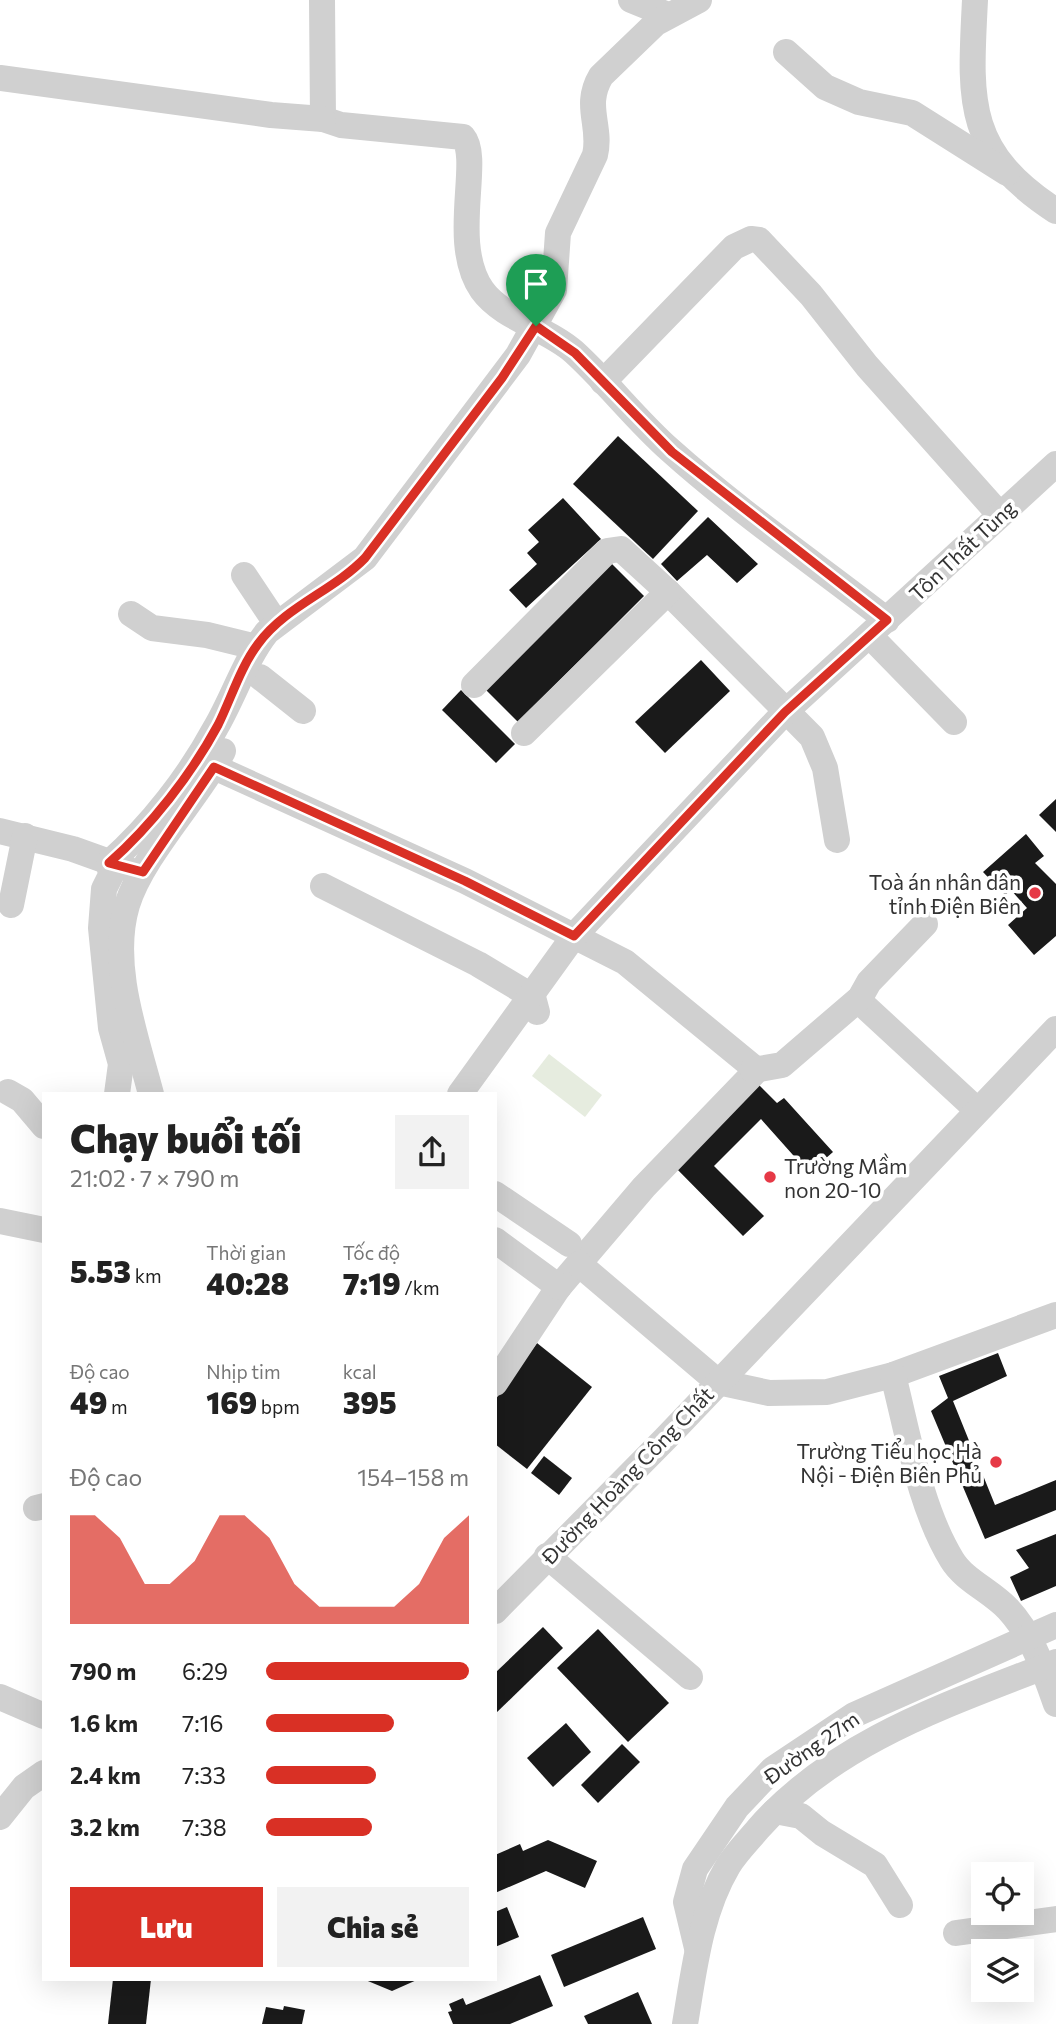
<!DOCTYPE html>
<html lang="vi">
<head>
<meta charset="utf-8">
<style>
	:root { --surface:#fff; --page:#f2f2f2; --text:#222; --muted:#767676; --accent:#d93025 }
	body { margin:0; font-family:Commissioner,sans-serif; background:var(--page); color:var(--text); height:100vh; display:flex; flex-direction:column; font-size:26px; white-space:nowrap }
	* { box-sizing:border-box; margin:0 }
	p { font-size:23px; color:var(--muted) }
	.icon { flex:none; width:38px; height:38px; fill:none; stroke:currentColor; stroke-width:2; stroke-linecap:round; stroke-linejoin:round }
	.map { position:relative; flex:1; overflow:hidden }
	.side { position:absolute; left:42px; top:1092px; width:455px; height:889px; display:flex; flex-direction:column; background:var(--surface); border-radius:0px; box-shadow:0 7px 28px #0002 }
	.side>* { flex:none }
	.tools { position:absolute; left:971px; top:1862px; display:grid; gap:14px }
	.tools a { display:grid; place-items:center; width:63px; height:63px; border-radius:0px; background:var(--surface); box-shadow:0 7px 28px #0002; font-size:35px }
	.pin { position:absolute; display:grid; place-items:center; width:60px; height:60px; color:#fff; margin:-72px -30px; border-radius:50% 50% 50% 0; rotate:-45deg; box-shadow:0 0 7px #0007 }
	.pin .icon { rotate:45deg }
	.round { display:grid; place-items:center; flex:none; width:74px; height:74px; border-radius:0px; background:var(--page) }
	.overview { display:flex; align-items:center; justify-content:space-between; height:119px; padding:0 28px }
	h1 { font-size:38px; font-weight:800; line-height:52px }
	.figures { display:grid; grid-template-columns:repeat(3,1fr); gap:10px; height:119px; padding:7px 28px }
	.figures div { display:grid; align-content:center }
	.figures b { font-size:30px; font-weight:800 }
	.figures small { font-size:19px; font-weight:400 }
	.figures p { font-size:19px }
	.chart { height:196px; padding:14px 28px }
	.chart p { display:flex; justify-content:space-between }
	.chart svg { width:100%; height:126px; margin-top:7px; fill:var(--accent); opacity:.7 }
	.button { display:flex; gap:14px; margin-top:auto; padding:14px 28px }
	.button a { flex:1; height:80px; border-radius:0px; background:var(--accent); color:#fff; font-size:28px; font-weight:800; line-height:80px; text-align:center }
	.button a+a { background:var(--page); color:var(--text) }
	ul { padding:0 28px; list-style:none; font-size:23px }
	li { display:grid; grid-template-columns:112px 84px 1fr; align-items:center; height:52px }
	li i { height:18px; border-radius:9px; background:var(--accent) }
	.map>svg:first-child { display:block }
	.green { fill:#e6ecdf }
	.building { fill:#1a1a1a }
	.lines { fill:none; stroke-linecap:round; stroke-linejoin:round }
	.minor { stroke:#d0d0d0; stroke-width:26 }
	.route-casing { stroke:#fff; stroke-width:14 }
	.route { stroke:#d93025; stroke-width:9 }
	.poi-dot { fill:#e63946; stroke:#fff; stroke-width:2.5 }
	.labels { text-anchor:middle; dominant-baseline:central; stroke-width:7; stroke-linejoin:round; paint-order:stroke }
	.street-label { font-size:21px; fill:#333; stroke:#fff }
	.poi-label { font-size:21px; fill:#333; stroke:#fff; text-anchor:end }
</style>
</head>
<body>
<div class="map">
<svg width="1056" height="2024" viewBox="0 0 1056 2024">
	<rect width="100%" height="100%" fill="#fff"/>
	<path class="green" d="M549,1054L602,1095L585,1117L532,1076Z"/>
	<g class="building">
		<path d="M618,436L698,511L653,559L573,484Z"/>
		<path d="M563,498L601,539L526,608L509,590L537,564L527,553L539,542L528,530Z"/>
		<path d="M708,517L758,564L737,583L707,555L677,581L661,564Z"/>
		<path d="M611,563L644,596L518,722L485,689Z"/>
		<path d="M701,660L730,691L665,753L635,722Z"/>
		<path d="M461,690L515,744L496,763L442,710Z"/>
		<path d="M1056,799V832L1039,815Z"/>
		<path d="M1026,834L1044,856L1035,863L1056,884V936L1034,955L1008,925L1027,908L1011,890L1005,895L983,872Z"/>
		<path d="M756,1082L777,1103L784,1098L833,1152L809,1173L761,1119L714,1166L764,1216L743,1236L672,1164Z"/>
		<path d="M537,1343L592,1387L527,1469L495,1444V1400Z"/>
		<path d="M998,1353L1007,1376L953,1401L995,1505L1056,1480V1510L985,1539L931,1411L948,1398L939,1376Z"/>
		<path d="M544,1456L572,1478L559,1495L531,1473Z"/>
		<path d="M1056,1534V1586L1021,1601L1010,1577L1029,1568L1016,1550Z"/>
		<path d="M543,1627L563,1648L495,1714V1673Z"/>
		<path d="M598,1629L669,1703L628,1742L557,1668Z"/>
		<path d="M566,1723L591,1752L553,1787L527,1758Z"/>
		<path d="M622,1744L640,1762L598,1803L581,1785Z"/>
		<path d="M548,1840L597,1861L585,1888L546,1871L495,1893V1855L520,1844L523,1851Z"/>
		<path d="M507,1907L519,1937L495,1947V1912Z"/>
		<path d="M643,1917L656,1949L564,1987L551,1955Z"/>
		<path d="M540,1975L553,2006L510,2024H453L448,2012L452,2011L449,2004L463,1998L466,2005Z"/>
		<path d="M113,1979H151L146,2024H108Z"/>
		<path d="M363,1979H419L392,1991Z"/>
		<path d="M638,1992L652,2024H588L584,2016Z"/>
		<path d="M284,2006L305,2010L302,2024H262L266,2007L283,2010Z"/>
	</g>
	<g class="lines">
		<g class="minor">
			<path d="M322,0L323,119L341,125L463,137C482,159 449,243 482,290C503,319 547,328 574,352C608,383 636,420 670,450C738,511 815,564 887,620"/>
			<path d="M631,0L668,15"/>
			<path d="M975,0C970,100 964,151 1056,211"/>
			<path d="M786,52L825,87L859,102L912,113L1007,173"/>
			<path d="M0,78L271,115L323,119"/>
			<path d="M603,382L734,247L751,239L759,240L811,295L867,366L1000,515"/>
			<path d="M244,575L276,623"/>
			<path d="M131,614L152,628L207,635L256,647"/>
			<path d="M870,636L954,722"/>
			<path d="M260,677L303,711"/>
			<path d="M474,685L607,551L621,549L668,592L812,737L825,768L837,840"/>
			<path d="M524,733L668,592"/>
			<path d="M214,767L465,881L625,962L753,1067V1074L644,1187L558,1288L495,1383"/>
			<path d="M0,831L73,849L126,868"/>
			<path d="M323,886L478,964L533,997L537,1012"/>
			<path d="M11,905L25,836"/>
			<path d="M858,1000L977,1110"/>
			<path d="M753,1070L782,1065L860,998L869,982L925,924"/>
			<path d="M8,1092L22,1100L44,1126"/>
			<path d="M117,1094L121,1064L111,1028L101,928L104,889L111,875L109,863C151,826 189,777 216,727C234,696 245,660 267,632L365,558L518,355L554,290L558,233L595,155C602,126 583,106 601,76L656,23L699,0"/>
			<path d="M151,1094C136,1036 109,965 127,905C142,856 197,799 223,751"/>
			<path d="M460,1094L574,936L618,889L785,712L1056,464"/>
			<path d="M495,1194L569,1244"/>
			<path d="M0,1221L44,1230"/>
			<path d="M495,1240L559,1287"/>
			<path d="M579,1264L718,1382L769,1393L827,1392L893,1375L1056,1315"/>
			<path d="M893,1375C908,1434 920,1508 952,1560C964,1580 991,1591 1008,1609C1033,1636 1044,1671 1056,1704"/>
			<path d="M36,1508L44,1506"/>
			<path d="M547,1556L690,1677"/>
			<path d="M495,1611L665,1439L1056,1029"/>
			<path d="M0,1697L44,1716"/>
			<path d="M775,1811L801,1816L822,1833L875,1865L900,1905"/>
			<path d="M0,1817L24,1787L44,1773"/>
			<path d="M956,1933L1056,1919"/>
			<path d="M697,1948L686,1902L695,1869L737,1807L773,1769L854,1715L1056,1625"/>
			<path d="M685,2024C694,1971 700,1913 728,1866C736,1853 748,1841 758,1829C836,1740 950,1704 1056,1662"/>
		</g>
	</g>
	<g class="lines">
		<defs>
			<path id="route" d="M536,326L575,353L672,452L887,620L785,712L574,936L465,881L214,767L143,872L109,863C151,826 191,775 218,725C231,699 240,668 258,644C286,606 333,591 365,558L502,378Z"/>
		</defs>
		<use href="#route" class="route-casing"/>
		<use href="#route" class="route"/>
	</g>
	<g class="poi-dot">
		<circle cx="1035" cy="893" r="7"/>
		<circle cx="770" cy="1177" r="7"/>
		<circle cx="996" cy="1462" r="7"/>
	</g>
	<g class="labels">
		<g class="street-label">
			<text transform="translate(962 550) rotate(-43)">Tôn Thất Tùng</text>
			<text transform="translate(627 1475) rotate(-46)">Đường Hoàng Công Chất</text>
			<text transform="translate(811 1747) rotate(-35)">Đường 27m</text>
		</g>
		<g class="poi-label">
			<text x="1021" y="881">Toà án nhân dân<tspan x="1021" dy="24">tỉnh Điện Biên</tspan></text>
			<text x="784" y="1165" text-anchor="start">Trường Mầm<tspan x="784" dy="24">non 20-10</tspan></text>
			<text x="982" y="1450">Trường Tiểu học Hà<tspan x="982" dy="24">Nội - Điện Biên Phủ</tspan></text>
		</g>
	</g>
</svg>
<div class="tools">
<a><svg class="icon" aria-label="locate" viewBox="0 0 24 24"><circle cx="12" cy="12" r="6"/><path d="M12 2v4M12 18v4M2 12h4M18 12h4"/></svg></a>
<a><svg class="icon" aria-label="layers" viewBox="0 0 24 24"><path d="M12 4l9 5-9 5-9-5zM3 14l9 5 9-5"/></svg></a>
</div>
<div class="pin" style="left:536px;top:326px;background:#1e9e55"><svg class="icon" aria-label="arrive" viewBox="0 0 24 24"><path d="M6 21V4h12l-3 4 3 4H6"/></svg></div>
<section class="side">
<div class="overview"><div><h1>Chạy buổi tối</h1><p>21:02 · 7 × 790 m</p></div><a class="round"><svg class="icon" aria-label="share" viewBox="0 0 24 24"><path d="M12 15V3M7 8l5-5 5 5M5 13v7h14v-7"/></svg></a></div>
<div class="figures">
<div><b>5.53<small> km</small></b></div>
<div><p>Thời gian</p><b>40:28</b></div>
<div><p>Tốc độ</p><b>7:19<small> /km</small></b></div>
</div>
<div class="figures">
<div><p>Độ cao</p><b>49<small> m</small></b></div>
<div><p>Nhịp tim</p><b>169<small> bpm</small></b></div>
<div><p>kcal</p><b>395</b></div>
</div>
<div class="chart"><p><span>Độ cao</span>154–158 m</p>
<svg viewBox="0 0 160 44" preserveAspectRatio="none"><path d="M0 44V6L10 6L20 14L30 30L40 30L50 22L60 6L70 6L80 14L90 30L100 38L110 38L120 38L130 38L140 30L150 14L160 6V44z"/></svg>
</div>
<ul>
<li><b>790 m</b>6:29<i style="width:100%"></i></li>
<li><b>1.6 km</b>7:16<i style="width:63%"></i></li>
<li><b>2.4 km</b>7:33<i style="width:54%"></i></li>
<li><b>3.2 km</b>7:38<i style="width:52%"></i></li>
</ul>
<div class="button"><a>Lưu</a><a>Chia sẻ</a></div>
</section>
</div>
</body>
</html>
